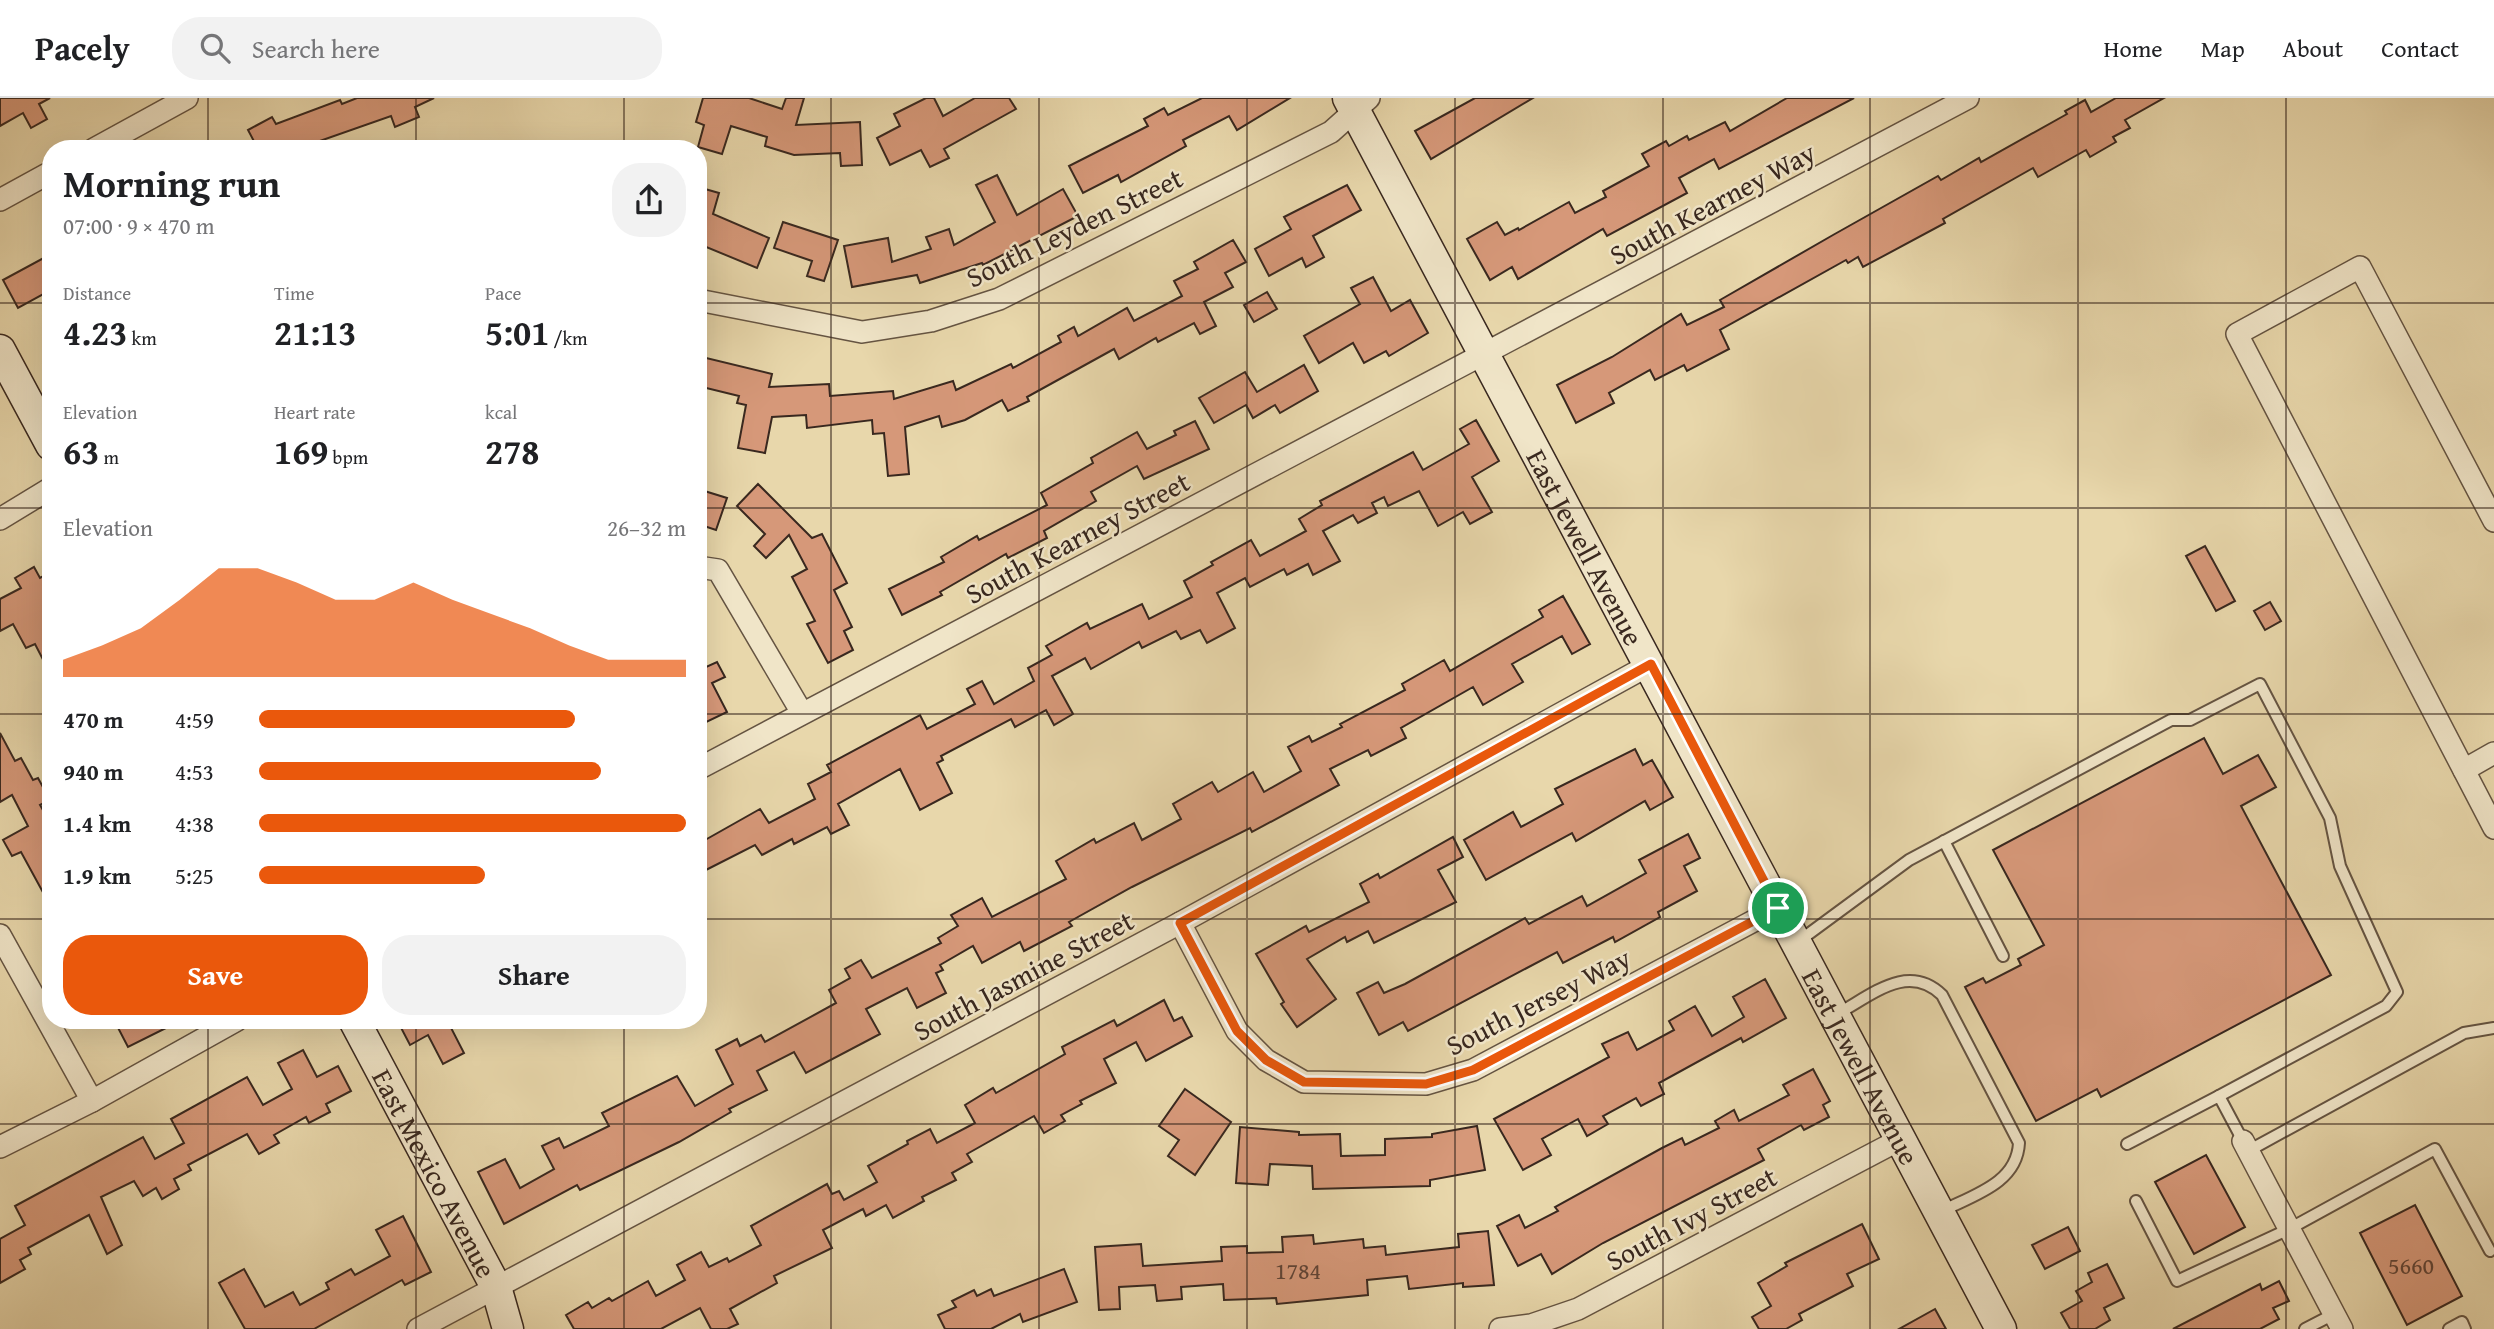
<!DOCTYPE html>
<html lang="en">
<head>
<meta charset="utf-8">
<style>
	:root { --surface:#fff; --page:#f2f2f2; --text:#202124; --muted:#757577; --line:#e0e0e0; --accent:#ea580c }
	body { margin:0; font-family:"Gentium Book Plus",serif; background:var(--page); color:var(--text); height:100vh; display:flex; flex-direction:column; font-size:26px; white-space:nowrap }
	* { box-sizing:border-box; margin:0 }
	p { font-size:23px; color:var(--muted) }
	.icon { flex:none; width:38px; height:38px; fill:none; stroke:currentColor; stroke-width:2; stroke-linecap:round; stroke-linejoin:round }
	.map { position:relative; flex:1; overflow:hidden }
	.drawer { position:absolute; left:42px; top:42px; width:665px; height:889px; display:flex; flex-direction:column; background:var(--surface); border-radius:28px; box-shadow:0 7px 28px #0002 }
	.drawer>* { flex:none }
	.pin { position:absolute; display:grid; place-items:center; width:60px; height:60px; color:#fff; margin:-30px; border:4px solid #fff; border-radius:50%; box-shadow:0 2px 7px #0007 }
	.round { display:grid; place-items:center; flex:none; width:74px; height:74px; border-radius:28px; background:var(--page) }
	.headline { display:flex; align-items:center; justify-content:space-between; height:119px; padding:0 21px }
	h1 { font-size:38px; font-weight:600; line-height:52px }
	.stats { display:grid; grid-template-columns:repeat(3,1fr); gap:10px; height:119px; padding:7px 21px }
	.stats div { display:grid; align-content:center }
	.stats b { font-size:35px; font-weight:600 }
	.stats small { font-size:19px; font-weight:400 }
	.stats p { font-size:19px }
	.chart { height:196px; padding:14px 21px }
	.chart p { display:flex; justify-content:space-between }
	.chart svg { width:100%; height:126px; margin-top:7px; fill:var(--accent); opacity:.7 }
	.action { display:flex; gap:14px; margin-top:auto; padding:14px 21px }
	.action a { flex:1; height:80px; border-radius:28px; background:var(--accent); color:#fff; font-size:28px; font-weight:600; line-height:80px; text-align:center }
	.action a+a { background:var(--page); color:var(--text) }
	ul { padding:0 21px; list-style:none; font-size:23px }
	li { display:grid; grid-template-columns:112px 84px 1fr; align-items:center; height:52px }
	li i { height:18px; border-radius:9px; background:var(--accent) }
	header { display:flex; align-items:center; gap:42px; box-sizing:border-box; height:98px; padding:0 35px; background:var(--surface); border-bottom:2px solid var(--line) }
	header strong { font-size:33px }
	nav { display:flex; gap:38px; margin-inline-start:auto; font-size:24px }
	.search { width:490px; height:63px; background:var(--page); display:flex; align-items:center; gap:18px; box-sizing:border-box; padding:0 24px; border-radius:28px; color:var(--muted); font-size:26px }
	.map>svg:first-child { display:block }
	.building { fill:#d69879; stroke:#39281f; stroke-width:2 }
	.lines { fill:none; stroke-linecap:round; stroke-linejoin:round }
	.lane-casing { stroke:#655442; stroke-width:14 }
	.street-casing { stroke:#655442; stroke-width:24 }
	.secondary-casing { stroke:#39281f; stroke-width:33 }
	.lane { stroke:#f0e5c8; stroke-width:10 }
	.street { stroke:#f0e5c8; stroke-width:21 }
	.secondary { stroke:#f0e5c8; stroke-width:30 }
	.route-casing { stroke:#fff; stroke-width:14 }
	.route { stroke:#ea580c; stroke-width:9 }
	.grid { fill:none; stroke:#39281f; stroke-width:2; stroke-opacity:0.55 }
	.labels { text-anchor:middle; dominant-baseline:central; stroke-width:5; stroke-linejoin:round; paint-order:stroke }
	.number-label { font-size:24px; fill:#604436 }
	.street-label { font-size:28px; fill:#39281f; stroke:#f0e5c8 }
</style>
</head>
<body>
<header>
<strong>Pacely</strong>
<div class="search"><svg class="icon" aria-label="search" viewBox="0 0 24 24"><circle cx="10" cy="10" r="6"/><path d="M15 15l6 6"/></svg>Search here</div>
<nav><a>Home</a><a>Map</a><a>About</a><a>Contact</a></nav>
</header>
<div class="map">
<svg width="2494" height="1231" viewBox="0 0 2494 1231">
	<rect width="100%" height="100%" fill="#e8d7ab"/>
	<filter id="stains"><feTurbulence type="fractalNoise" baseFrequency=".00286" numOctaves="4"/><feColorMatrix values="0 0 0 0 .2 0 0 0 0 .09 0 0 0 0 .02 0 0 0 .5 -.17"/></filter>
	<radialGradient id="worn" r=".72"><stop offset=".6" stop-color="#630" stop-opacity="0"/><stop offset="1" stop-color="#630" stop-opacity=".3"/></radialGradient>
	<g class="building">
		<path d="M0,0H50L39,6L47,21L31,30L23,15L0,28Z"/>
		<path d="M357,0H434L415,9L419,19L395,29L391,18L297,51H258L248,32L272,19L276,26L340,2L342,6Z"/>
		<path d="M703,0H749L782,11L786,0H804L796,27L860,24L862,67L841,68L840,55L794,57L765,48L767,39L731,28L722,56L698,49L704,27L696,24Z"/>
		<path d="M926,0H934L943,18L975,0H1009L1016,11L944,51L949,60L930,69L921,52L890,67L877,40L900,28L894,16Z"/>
		<path d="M1202,0H1290L1237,32L1229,18L1183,42L1186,48L1121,84L1118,77L1083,95L1069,68L1148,28L1144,21L1164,10L1168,17Z"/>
		<path d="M1475,0H1533L1431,61L1415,33Z"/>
		<path d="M1787,0H1854L1719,71L1714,61L1679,80L1687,95L1607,138L1603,131L1518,181L1512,169L1490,182L1467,141L1497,124L1505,137L1518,130L1519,132L1569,104L1575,115L1606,99L1603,93L1649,68L1642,56L1666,43L1669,48L1687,38L1689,42L1725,24L1730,33Z"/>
		<path d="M2116,0H2164L2125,22L2130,30L2113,39L2116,44L2090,59L2086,52L2038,79L2033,70L1943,121L1945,125L1863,169L1858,159L1848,165L1846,162L1720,232L1729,251L1687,273L1684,267L1655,282L1650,272L1609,295L1614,305L1576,325L1557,287L1612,259L1681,216L1687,227L1724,209L1720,202L1833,137L1938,78L1941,82L1979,60L1981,64L2067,16L2065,13L2085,2L2091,14Z"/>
		<path d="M997,77L1017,117L1063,91L1078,118L983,167L982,165L920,185L917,177L852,189L844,148L888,140L892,164L931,151L926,139L949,131L954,147L995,124L976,87Z"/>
		<path d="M1347,87L1361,112L1313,138L1324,159L1306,169L1302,160L1269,178L1255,151L1291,131L1284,119Z"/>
		<path d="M698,89L719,95L713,116L769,140L757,170L704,148L698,149Z"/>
		<path d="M783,124L838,142L824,183L807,178L812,163L774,150Z"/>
		<path d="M1233,142L1246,164L1225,175L1233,189L1204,204L1216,228L1200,236L1194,225L1158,244L1156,240L1119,261L1114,251L1027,299L1029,303L1008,313L1002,302L965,322L942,329L939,318L905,329L909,376L888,378L884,335L873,336L872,322L807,330L806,317L772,319L765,355L738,350L746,307L737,305L739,298L698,288V258L772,276L769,289L829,286L830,298L893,293L894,301L953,283L956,292L1011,266L1013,270L1061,244L1058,238L1074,229L1078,238L1127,210L1134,223L1182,198L1174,183L1198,171L1194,164Z"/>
		<path d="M51,156V192L18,210L3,182Z"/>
		<path d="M1373,179L1391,213L1410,202L1428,235L1389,258L1386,253L1364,265L1353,245L1319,265L1304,238L1360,206L1351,190Z"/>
		<path d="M1267,194L1277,211L1254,224L1244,207Z"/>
		<path d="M1304,267L1318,293L1280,315L1275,307L1253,320L1246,307L1214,325L1199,300L1245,274L1257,294Z"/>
		<path d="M1476,322L1499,363L1472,379L1492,414L1470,426L1463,414L1438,428L1419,393L1388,408L1384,399L1372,405L1377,415L1358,425L1353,417L1323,433L1340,463L1313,477L1308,466L1287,477L1284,471L1250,489L1245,480L1217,495L1235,530L1207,545L1200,532L1181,541L1176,533L1142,550L1139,544L1091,571L1085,560L1052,578L1073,616L1054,627L1046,612L1015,629L1011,621L941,658L943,662L937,665L952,695L920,712L900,671L838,706L849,727L831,736L827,729L794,746L792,741L762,757L755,747L698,776V746L760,711L769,725L815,701L808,686L831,674L827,667L920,617L927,631L975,606L967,591L982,583L994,606L1034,583L1028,570L1052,557L1046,548L1087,525L1090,531L1142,506L1149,521L1192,499L1184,483L1213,467L1211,464L1251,442L1260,458L1306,433L1299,421L1322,407L1320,403L1413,354L1423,372L1469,346L1460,331Z"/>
		<path d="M1195,323L1209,351L1144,381L1137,368L1091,394L1096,403L1044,433L1047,440L1008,460L1006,456L940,494L942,497L902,517L889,491L944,464L941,459L977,438L979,442L1047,407L1041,395L1093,365L1091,360L1137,334L1147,351L1176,337L1174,333Z"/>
		<path d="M758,386L812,440L822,436L847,485L834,492L852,529L844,533L853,552L828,565L807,526L815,523L792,479L807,471L789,437L766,460L754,448L765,436L737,408Z"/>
		<path d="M698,391L727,400L716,432L698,426Z"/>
		<path d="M2205,448L2235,503L2216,513L2186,458Z"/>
		<path d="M34,469L40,480L51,474V577L35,546L26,550L13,526L0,533V501L21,490L15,480Z"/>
		<path d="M1563,498L1590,546L1572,556L1562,538L1512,566L1523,584L1483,607L1473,589L1401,630L1406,640L1371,658L1368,652L1330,671L1339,687L1252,734L1250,730L1132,789L1069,824L1072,828L1024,853L1020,844L982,865L973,848L940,867L943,872L936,875L946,895L917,910L907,890L866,911L880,936L806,975L794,954L757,973L767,992L729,1011L731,1014L679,1044L580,1092L577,1087L504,1126L478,1074L505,1061L520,1090L554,1071L542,1048L559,1040L564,1050L609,1028L602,1015L677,978L695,1008L733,986L716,952L737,941L740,948L761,937L765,944L836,905L829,892L850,880L845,871L861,862L872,880L941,845L938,840L958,828L951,817L982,800L992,819L1066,781L1056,763L1094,741L1096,745L1134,725L1142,742L1181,721L1173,706L1212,684L1218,694L1253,674L1264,694L1301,673L1288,649L1309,638L1312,644L1342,629L1340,626L1405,592L1402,586L1444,562L1450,573L1543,519L1539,512Z"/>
		<path d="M2270,504L2281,523L2265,532L2254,513Z"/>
		<path d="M698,558L704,570L717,564L725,579L712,585L727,614L698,628Z"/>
		<path d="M0,635L15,663L21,660L33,682L38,680L50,702L40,707L51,726V809L21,754L12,758L3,742L28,728L12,697L0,704Z"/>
		<path d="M2204,640L2223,676L2258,657L2276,689L2241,708L2331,877L2101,999L2097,991L2036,1023L1965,889L1983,880L1986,885L2021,867L2018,861L2044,847L1993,752Z"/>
		<path d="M1635,651L1643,667L1652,662L1673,699L1650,712L1645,703L1576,743L1572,735L1486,782L1464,742L1513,714L1521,729L1563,706L1555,691Z"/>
		<path d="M1688,736L1700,760L1684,768L1697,793L1658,814L1660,819L1615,844L1613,839L1563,865L1557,854L1408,933L1403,924L1379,937L1357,895L1378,884L1384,895L1405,886L1525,820L1529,826L1582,798L1587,808L1646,775L1639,762Z"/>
		<path d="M1453,739L1463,759L1438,772L1456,804L1374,845L1368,833L1347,844L1345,839L1307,861L1336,901L1297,929L1281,906L1284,904L1256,856L1306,828L1309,834L1369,804L1360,786L1378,776L1380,780Z"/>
		<path d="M1765,881L1786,920L1743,944L1741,940L1659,985L1664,996L1641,1008L1636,1000L1603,1018L1608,1026L1587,1038L1578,1021L1542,1041L1551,1057L1523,1072L1494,1021L1609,959L1602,946L1628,934L1637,952L1674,932L1669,923L1695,908L1712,938L1744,919L1733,899Z"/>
		<path d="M1164,902L1174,923L1182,919L1192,938L1146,963L1136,944L1104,961L1116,985L1080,1003L1082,1006L1061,1017L1065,1023L1044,1035L1034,1018L967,1056L972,1064L952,1075L956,1082L922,1099L924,1103L893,1120L886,1107L866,1118L863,1111L823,1132L832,1150L774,1178L777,1185L730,1211L738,1226L727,1231H711L700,1210L661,1231H574L566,1217L588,1204L592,1210L609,1200L612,1203L648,1183L656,1198L685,1182L677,1167L701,1154L709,1169L727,1160L729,1164L761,1147L751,1128L827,1086L832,1096L839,1093L844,1102L877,1084L868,1068L908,1046L907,1043L930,1031L937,1045L975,1025L965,1007L993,990L996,995L1065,956L1062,949L1114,922L1117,928Z"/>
		<path d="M114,922H182L128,949Z"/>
		<path d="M397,922H456L449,926L464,955L443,966L428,937L410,947Z"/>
		<path d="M303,952L317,979L338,968L351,993L326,1006L330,1014L309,1025L306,1019L274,1037L279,1045L259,1056L247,1036L188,1067L191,1072L174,1081L179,1091L162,1101L156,1090L143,1098L134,1083L101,1099L122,1147L107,1156L89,1117L28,1150L31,1156L20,1162L25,1171L0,1185V1141L25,1127L15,1108L143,1039L155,1061L184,1045L171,1021L247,979L263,1007L292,991L278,965Z"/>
		<path d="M1813,971L1830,1003L1823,1007L1829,1019L1804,1032L1801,1027L1758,1051L1764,1062L1603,1145L1552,1176L1541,1156L1518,1168L1497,1128L1519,1117L1525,1130L1558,1113L1555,1109L1662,1050L1682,1040L1685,1047L1719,1030L1715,1023L1734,1012L1739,1023L1789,997L1783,987Z"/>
		<path d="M1185,991L1231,1024L1195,1077L1168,1058L1179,1042L1159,1028Z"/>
		<path d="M1477,1028L1485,1072L1430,1082V1088L1313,1091L1312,1068L1270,1066L1268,1087L1236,1085L1240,1029L1299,1034V1037L1340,1036L1341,1058L1385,1057V1041L1432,1039V1036Z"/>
		<path d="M2206,1057L2245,1129L2194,1156L2155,1084Z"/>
		<path d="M2415,1107L2462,1198L2407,1227L2360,1135Z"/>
		<path d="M403,1118L431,1174L405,1187L402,1182L314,1231H245L219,1185L244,1171L265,1209L293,1194L300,1207L329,1191L326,1185L351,1171L355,1177L390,1158L376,1132Z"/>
		<path d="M1862,1126L1879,1161L1847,1176L1853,1188L1799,1216L1802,1222L1786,1231H1759L1752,1219L1771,1208L1758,1185L1787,1168L1785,1165Z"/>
		<path d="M2068,1129L2080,1153L2045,1171L2032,1147Z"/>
		<path d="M1488,1133L1494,1187L1463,1189V1185L1409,1191L1407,1178L1367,1182L1368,1197L1277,1206L1276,1200L1224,1202L1223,1186L1181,1189L1182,1201L1157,1203L1155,1187L1119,1189L1120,1211L1099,1212L1095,1149L1141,1146L1143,1168L1222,1163L1221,1149L1247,1148V1155L1283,1154L1282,1139L1313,1137L1314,1146L1363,1141L1364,1150L1385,1148L1386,1157L1459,1149L1458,1136Z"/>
		<path d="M2107,1166L2124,1200L2104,1210L2110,1222L2095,1231H2070L2061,1215L2082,1203L2076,1193L2092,1184L2088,1175Z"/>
		<path d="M1064,1171L1077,1204L1023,1224L1020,1216L991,1231H945L938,1217L956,1209L952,1203L974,1192L977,1198L991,1191L994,1198Z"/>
		<path d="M2279,1183L2289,1203L2273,1210L2279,1221L2260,1231H2173L2260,1186L2262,1192Z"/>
		<path d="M1935,1211L1946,1231H1899Z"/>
	</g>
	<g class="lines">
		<defs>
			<g id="lane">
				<path d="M1944,743L2003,858"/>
				<path d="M1799,843L1909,762L2171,622H2190L2260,586L2330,720L2340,768L2397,894L2386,908L2219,998"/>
				<path d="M1837,916C1872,897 1908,864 1942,897L2019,1045C2017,1085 1974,1097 1942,1113"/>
				<path d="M2127,1046L2219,998L2243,1043"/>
				<path d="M2248,1053L2464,935L2494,930"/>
				<path d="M2136,1103L2177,1183L2289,1131L2435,1051L2490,1153"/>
				<path d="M2305,1231L2334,1216"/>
				<path d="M2449,1231L2462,1224L2465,1231"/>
			</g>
			<g id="street">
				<path d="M94,51L187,0"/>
				<path d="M0,102L51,74"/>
				<path d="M698,202L862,234L931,223L999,201L1331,34L1369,0"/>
				<path d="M0,421L51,390"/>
				<path d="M2494,423L2360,169L2237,236L2494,730"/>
				<path d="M698,469L718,472L802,615"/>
				<path d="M698,671L1968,0"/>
				<path d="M2464,672L2494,655"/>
				<path d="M1180,825L1237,933L1266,962L1304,984L1426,986L1473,972L1778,810"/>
				<path d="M0,837L92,1003"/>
				<path d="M2243,1043L2342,1231"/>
				<path d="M0,1049L92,1003L237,922"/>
				<path d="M418,1231L1180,825L1651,566"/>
				<path d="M1500,1231L1531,1227L1578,1211L1901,1041"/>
			</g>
			<g id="secondary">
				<path id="s1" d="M1348,0L2001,1231"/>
				<path d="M0,252L51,347"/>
				<path id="s2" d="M354,922L496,1189L508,1231"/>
			</g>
		</defs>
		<use href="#lane" class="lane-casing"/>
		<use href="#street" class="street-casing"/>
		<use href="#secondary" class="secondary-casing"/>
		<use href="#lane" class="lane"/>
		<use href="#street" class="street"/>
		<use href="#secondary" class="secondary"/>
	</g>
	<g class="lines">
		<defs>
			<path id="route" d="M1651,566L1778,810L1473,972L1426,986L1304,984L1266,962L1237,933L1180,825Z"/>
		</defs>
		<use href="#route" class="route-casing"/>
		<use href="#route" class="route"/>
	</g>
	<path class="grid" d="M208,0V51M416,0V51M624,0V51M831,0V1231M1039,0V1231M1247,0V1231M1455,0V1231M1663,0V1231M1870,0V1231M2078,0V1231M2286,0V1231M0,205H51M698,205H2494M0,410H51M698,410H2494M0,616H51M698,616H2494M0,821H51M698,821H2494M208,922V1231M416,922V1231M624,922V1231M0,1026H2494"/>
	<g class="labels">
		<g class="number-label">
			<text x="2411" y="1167">5660</text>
			<text x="1298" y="1172">1784</text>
		</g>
		<g class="street-label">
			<text transform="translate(1712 105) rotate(-28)">South Kearney Way</text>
			<text transform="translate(1074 129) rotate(-26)">South Leyden Street</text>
			<text transform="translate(1077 439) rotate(-28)">South Kearney Street</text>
			<text stroke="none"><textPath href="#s1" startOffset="508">East Jewell Avenue</textPath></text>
			<text transform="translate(1023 877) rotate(-28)">South Jasmine Street</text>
			<text transform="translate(1538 903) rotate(-27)">South Jersey Way</text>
			<text stroke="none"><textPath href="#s1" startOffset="1096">East Jewell Avenue</textPath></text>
			<text stroke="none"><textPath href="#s2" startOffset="173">East Mexico Avenue</textPath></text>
			<text transform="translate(1691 1120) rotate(-28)">South Ivy Street</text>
		</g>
	</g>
	<rect width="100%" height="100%" filter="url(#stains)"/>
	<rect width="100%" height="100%" fill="url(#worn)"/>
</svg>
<div class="pin" style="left:1778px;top:810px;background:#1e9e55"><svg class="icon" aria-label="arrive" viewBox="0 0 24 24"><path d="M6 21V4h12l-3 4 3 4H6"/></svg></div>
<section class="drawer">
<div class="headline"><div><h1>Morning run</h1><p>07:00 · 9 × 470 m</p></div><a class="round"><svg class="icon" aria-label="share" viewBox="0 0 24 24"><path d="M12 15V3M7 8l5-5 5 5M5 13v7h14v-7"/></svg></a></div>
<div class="stats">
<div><p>Distance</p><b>4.23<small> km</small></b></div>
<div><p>Time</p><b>21:13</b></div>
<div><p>Pace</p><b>5:01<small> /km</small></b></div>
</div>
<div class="stats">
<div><p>Elevation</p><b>63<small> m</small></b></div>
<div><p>Heart rate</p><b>169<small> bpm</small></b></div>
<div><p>kcal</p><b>278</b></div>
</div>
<div class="chart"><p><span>Elevation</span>26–32 m</p>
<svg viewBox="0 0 160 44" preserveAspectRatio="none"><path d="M0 44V38L10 33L20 27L30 17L40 6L50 6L60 11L70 17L80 17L90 11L100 17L110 22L120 27L130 33L140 38L150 38L160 38V44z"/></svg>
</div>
<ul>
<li><b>470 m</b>4:59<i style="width:74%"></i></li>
<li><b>940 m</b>4:53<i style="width:80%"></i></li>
<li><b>1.4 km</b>4:38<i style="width:100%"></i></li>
<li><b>1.9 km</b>5:25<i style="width:53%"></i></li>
</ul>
<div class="action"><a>Save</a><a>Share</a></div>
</section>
</div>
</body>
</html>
